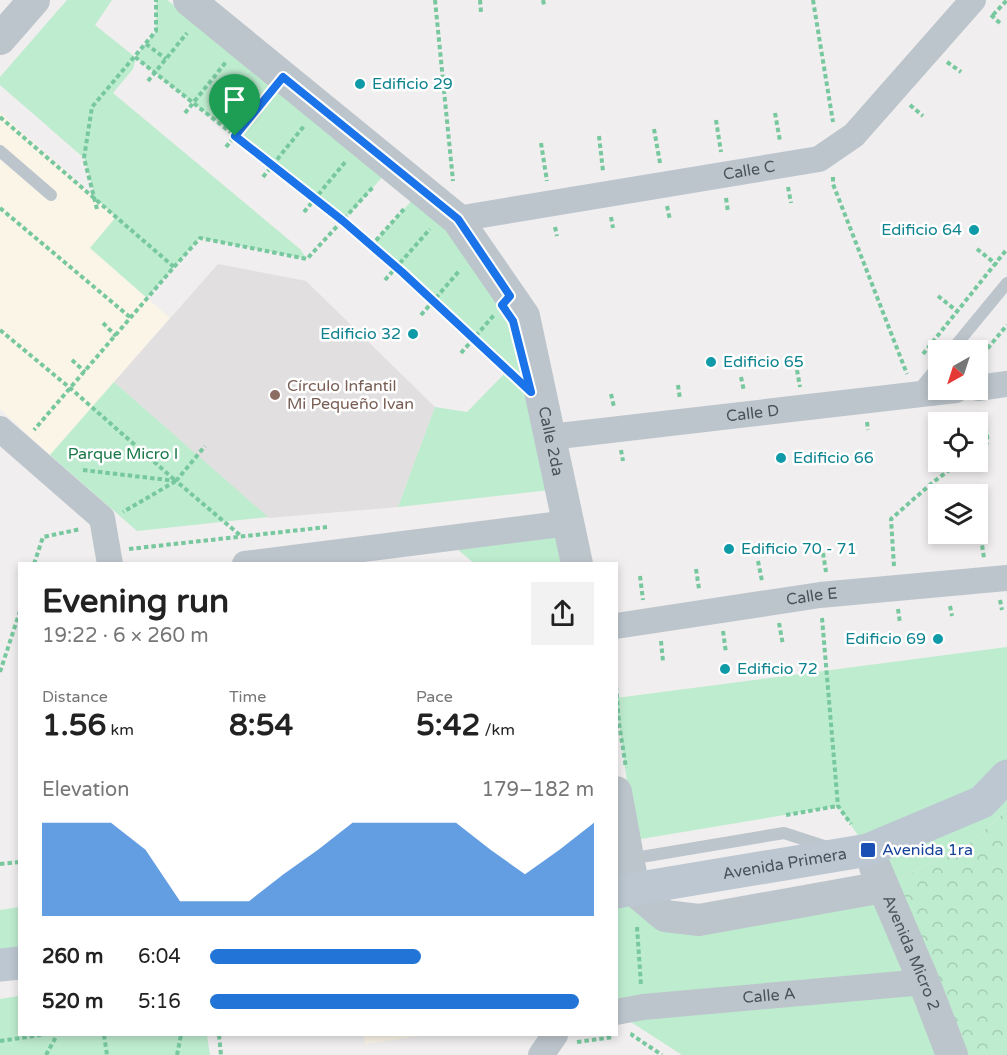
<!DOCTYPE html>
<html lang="en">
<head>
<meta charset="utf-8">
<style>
	:root { --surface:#fff; --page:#f2f2f2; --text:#222; --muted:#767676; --accent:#2274d6 }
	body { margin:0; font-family:"Varela Round",sans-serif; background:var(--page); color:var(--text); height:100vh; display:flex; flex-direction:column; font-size:22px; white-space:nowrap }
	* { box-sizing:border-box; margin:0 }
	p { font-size:20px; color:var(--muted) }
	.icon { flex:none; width:33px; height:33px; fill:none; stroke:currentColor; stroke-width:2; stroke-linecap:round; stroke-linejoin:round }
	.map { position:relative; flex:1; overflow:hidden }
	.drawer { position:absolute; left:18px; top:562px; width:600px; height:474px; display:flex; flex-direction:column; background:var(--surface); border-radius:0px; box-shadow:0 3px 9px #0003 }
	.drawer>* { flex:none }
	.needle { width:39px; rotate:219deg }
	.fabs { position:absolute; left:928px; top:340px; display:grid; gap:12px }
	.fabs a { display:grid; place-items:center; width:60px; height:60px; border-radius:0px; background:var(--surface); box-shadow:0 3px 9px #0003; font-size:30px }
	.pin { position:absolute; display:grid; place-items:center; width:51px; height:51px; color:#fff; margin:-62px -26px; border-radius:50% 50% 50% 0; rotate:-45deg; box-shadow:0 0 6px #0007 }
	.pin .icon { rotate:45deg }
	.round { display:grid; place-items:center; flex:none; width:63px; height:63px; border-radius:0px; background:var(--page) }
	.overview { display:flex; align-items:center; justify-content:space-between; height:102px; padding:0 24px }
	h1 { font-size:33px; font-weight:700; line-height:45px }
	.stats { display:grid; grid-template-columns:repeat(3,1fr); gap:9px; height:102px; padding:6px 24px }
	.stats div { display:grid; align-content:center }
	.stats b { font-size:30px; font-weight:700 }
	.stats small { font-size:16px; font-weight:400 }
	.stats p { font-size:16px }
	.chart { height:168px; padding:12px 24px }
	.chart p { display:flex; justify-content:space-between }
	.chart svg { width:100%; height:108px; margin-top:6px; fill:var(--accent); opacity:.7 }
	ul { padding:0 24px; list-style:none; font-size:20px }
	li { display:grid; grid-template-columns:96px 72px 1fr; align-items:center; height:45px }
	li i { height:15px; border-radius:8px; background:var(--accent) }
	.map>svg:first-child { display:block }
	.commercial { fill:#fbf5e7 }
	.education { fill:#e1dfdf }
	.green { fill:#beeccf }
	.forest { fill:url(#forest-crowns) }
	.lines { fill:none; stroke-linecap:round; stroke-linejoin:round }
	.path { stroke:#78c89f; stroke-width:4; stroke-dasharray:4.5 3; stroke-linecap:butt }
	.service { stroke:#bdc5cc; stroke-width:12 }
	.minor { stroke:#bdc5cc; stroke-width:26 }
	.tertiary { stroke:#bdc5cc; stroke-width:32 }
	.secondary { stroke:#bcc7d1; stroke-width:33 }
	.route-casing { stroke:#fff; stroke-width:12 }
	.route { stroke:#1a73e8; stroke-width:8 }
	.culture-dot { fill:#0f9aa8; stroke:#fff; stroke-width:2 }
	.education-dot { fill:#8d6e63; stroke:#fff; stroke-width:2 }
	.transit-dot { fill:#1a4fb4; stroke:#fff; stroke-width:2 }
	.labels { text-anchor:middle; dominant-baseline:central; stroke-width:5; stroke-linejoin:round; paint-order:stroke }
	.culture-label { font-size:16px; fill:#0d838f; stroke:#fff; text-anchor:start }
	.street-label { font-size:16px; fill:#47525a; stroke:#fff }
	.education-label { font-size:16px; fill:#785e54; stroke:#fff; text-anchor:start }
	.park-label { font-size:16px; fill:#1b7848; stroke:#fff }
	.transit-label { font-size:16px; fill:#164399; stroke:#fff; text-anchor:start }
</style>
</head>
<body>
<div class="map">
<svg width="1007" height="1055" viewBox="0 0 1007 1055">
	<defs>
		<pattern id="forest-crowns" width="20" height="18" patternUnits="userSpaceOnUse" patternTransform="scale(1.5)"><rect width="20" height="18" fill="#beeccf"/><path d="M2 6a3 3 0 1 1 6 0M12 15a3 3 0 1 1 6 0" fill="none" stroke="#a5ccb4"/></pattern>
	</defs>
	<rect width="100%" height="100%" fill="#f0eeee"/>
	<g class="commercial">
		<path d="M0,112L116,217L90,248L170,318L50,455L0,409Z"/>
		<path d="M364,1035H427L365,1044Z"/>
	</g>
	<path class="education" d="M218,264L306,281L435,407L398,507L268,518L114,382Z"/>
	<g class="green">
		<path d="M67,0H112L95,25L135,57L156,31V0H167L386,173L343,221L136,58L133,69L113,93L300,249L307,259L200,238L147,298L90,248L116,217L95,198L84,158L0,85V77Z"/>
		<path d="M414,198L449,228L513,321L550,490L398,507L435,407L467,412L508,370L371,246Z"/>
		<path d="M114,382L268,517L137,531L50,455Z"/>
		<path d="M556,536L561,564H475L457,549Z"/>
		<path d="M1007,647V810L970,843L883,887L955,1055H682L617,1013V892L665,916L882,887L868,850L838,806L635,840L619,723L617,716L616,698Z"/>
		<path d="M19,907V959L0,962V910Z"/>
		<path d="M19,996L20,1035H207L210,1055H0V999Z"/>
	</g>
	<path class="forest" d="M1007,810V1055H952L883,887L970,843Z"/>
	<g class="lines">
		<g class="path">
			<path d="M435,0L453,181"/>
			<path d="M480,0L481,12"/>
			<path d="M543,0L544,5"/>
			<path d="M813,0L833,122"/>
			<path d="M991,15L1002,25"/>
			<path d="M993,15L1007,0"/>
			<path d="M146,44L166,59"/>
			<path d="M135,57L343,221L402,272L507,369"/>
			<path d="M947,62L961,72"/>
			<path d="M148,81L187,33"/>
			<path d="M910,105L923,116"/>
			<path d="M185,113L226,62"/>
			<path d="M775,113L780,141"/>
			<path d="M0,117L174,267L34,430"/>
			<path d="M716,120L721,152"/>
			<path d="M654,129L660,163"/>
			<path d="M599,136L603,171"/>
			<path d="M541,143L547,181"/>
			<path d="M226,147L267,96"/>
			<path d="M263,177L304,126"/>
			<path d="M833,177V184L907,374"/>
			<path d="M788,187L791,203"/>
			<path d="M726,198L728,212"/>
			<path d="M667,206L670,220"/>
			<path d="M0,208L131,318"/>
			<path d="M97,209L84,158L92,107L156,31V0"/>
			<path d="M304,212L346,161"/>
			<path d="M611,217L613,228"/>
			<path d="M555,227L557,236"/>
			<path d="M371,246L404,209"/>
			<path d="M977,249L997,265"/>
			<path d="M174,267L200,238L307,259L374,186"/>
			<path d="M385,280L430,229"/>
			<path d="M938,296L958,312"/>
			<path d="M421,315L460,270"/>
			<path d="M103,323L116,336"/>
			<path d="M0,330L70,388L176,481L123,512"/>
			<path d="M461,353L494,315"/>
			<path d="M923,354L1007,249"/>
			<path d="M72,360L85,372"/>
			<path d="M978,360L1007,325"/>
			<path d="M797,370L800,387"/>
			<path d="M741,377L744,391"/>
			<path d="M678,385L680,399"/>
			<path d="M611,394L614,407"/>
			<path d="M867,422L868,430"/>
			<path d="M978,449L988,442L983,411"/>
			<path d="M621,450L623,461"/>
			<path d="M83,470L176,481L241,536"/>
			<path d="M176,481L205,446"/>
			<path d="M981,538L984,558"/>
			<path d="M129,549L327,527"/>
			<path d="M823,553L826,572"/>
			<path d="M758,561L762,581"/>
			<path d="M34,564L43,537L81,529"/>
			<path d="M894,566L891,519L932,483L960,462"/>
			<path d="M696,569L699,589"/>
			<path d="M640,576L643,600"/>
			<path d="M1000,600L1002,610"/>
			<path d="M950,606L952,616"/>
			<path d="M898,609L900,623"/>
			<path d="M822,618L838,806L851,824"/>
			<path d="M779,623L783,645"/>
			<path d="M723,631L726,653"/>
			<path d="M661,641L663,661"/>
			<path d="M0,672L20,611"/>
			<path d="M616,686L619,723L626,768"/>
			<path d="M786,815L838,806"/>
			<path d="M0,864L20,862"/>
			<path d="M637,927L641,985"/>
			<path d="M633,1033L632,1035L662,1055"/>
			<path d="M104,1035L107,1055"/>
			<path d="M219,1035L221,1055"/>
			<path d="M0,1041L41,1035"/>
			<path d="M577,1042L614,1037"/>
			<path d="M46,1055L57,1035"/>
			<path d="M177,1055L181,1035"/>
		</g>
		<g class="service">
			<path d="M0,151L51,195"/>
			<path d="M951,351L1007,283"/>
			<path d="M916,393L939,365"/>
			<path d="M629,859L784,833L827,847"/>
		</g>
		<g class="minor">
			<path id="s1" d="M457,219L819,159L854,135L973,0"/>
			<path d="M978,388L1007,384"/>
			<path d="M0,429L102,518L110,564"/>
			<path id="s2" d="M550,437L956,390"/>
			<path d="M245,564L569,523"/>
			<path id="s3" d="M616,626L820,595L1007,578"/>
			<path id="s4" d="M616,1012L643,1007L924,982"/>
			<path d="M541,1055L555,1035"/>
		</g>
		<g class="tertiary">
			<path id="s5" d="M189,0L457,219L524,316L577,564"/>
			<path d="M0,39L34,0"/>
			<path d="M616,792L634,890L665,916L699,920L883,887"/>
			<path id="s6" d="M875,867L924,982L952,1055"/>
		</g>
		<g class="secondary">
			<path id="s7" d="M616,892L868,850L982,802L1007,776"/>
			<path d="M0,965L20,963"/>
		</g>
	</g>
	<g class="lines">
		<defs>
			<path id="route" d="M283,77L458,219L510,296L502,305L513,321L531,392L402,272L343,221L235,136Z"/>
		</defs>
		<use href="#route" class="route-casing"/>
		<use href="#route" class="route"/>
	</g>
	<g class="culture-dot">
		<circle cx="360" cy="84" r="6"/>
		<circle cx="974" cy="230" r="6"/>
		<circle cx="413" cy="334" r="6"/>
		<circle cx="711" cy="362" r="6"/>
		<circle cx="781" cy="458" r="6"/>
		<circle cx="729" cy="549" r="6"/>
		<circle cx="938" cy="639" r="6"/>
		<circle cx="725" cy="669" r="6"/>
	</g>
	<circle class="education-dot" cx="275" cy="395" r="6"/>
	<rect class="transit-dot" x="860" y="842" width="16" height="16" rx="3"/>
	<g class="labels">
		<g class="culture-label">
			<text x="372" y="84">Edificio 29</text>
			<text x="962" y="230" text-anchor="end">Edificio 64</text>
			<text x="401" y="334" text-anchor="end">Edificio 32</text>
			<text x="723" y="362">Edificio 65</text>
			<text x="793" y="458">Edificio 66</text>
			<text x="741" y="549">Edificio 70 - 71</text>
			<text x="926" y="639" text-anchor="end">Edificio 69</text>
			<text x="737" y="669">Edificio 72</text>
		</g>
		<g class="street-label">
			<text stroke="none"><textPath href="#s1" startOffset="296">Calle C</textPath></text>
			<text stroke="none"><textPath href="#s2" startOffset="204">Calle D</textPath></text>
			<text stroke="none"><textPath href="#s5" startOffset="592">Calle 2da</textPath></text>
			<text stroke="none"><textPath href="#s3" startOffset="198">Calle E</textPath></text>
			<text stroke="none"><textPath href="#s7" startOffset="171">Avenida Primera</textPath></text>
			<text stroke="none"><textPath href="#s6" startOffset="93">Avenida Micro 2</textPath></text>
			<text stroke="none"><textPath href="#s4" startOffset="154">Calle A</textPath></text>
		</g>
		<g class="education-label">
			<text x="287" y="386">Círculo Infantil<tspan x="287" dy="18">Mi Pequeño Ivan</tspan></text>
		</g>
		<g class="park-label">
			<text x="123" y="454">Parque Micro I</text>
		</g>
		<g class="transit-label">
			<text x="882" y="850">Avenida 1ra</text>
		</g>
	</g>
</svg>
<div class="fabs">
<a><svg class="needle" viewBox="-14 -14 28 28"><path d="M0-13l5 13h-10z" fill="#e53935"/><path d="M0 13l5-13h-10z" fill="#767676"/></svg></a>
<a><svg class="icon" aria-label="locate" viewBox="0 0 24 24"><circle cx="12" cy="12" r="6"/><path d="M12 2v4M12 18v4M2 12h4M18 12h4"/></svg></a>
<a><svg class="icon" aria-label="layers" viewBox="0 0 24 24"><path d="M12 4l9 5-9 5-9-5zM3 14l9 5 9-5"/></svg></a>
</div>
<div class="pin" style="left:235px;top:136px;background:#1e9e55"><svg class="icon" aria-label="arrive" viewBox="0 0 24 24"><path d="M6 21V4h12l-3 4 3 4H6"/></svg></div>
<section class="drawer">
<div class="overview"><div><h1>Evening run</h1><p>19:22 · 6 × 260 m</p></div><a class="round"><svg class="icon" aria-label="share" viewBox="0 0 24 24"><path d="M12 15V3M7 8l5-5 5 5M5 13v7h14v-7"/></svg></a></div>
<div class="stats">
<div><p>Distance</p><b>1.56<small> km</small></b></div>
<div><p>Time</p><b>8:54</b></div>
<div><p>Pace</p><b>5:42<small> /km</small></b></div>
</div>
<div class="chart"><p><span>Elevation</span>179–182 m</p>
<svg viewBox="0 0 160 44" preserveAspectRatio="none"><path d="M0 44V6L10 6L20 6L30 17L40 38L50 38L60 38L70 27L80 17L90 6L100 6L110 6L120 6L130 17L140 27L150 17L160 6V44z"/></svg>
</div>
<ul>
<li><b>260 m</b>6:04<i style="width:55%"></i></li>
<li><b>520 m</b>5:16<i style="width:96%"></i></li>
</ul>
</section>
</div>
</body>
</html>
